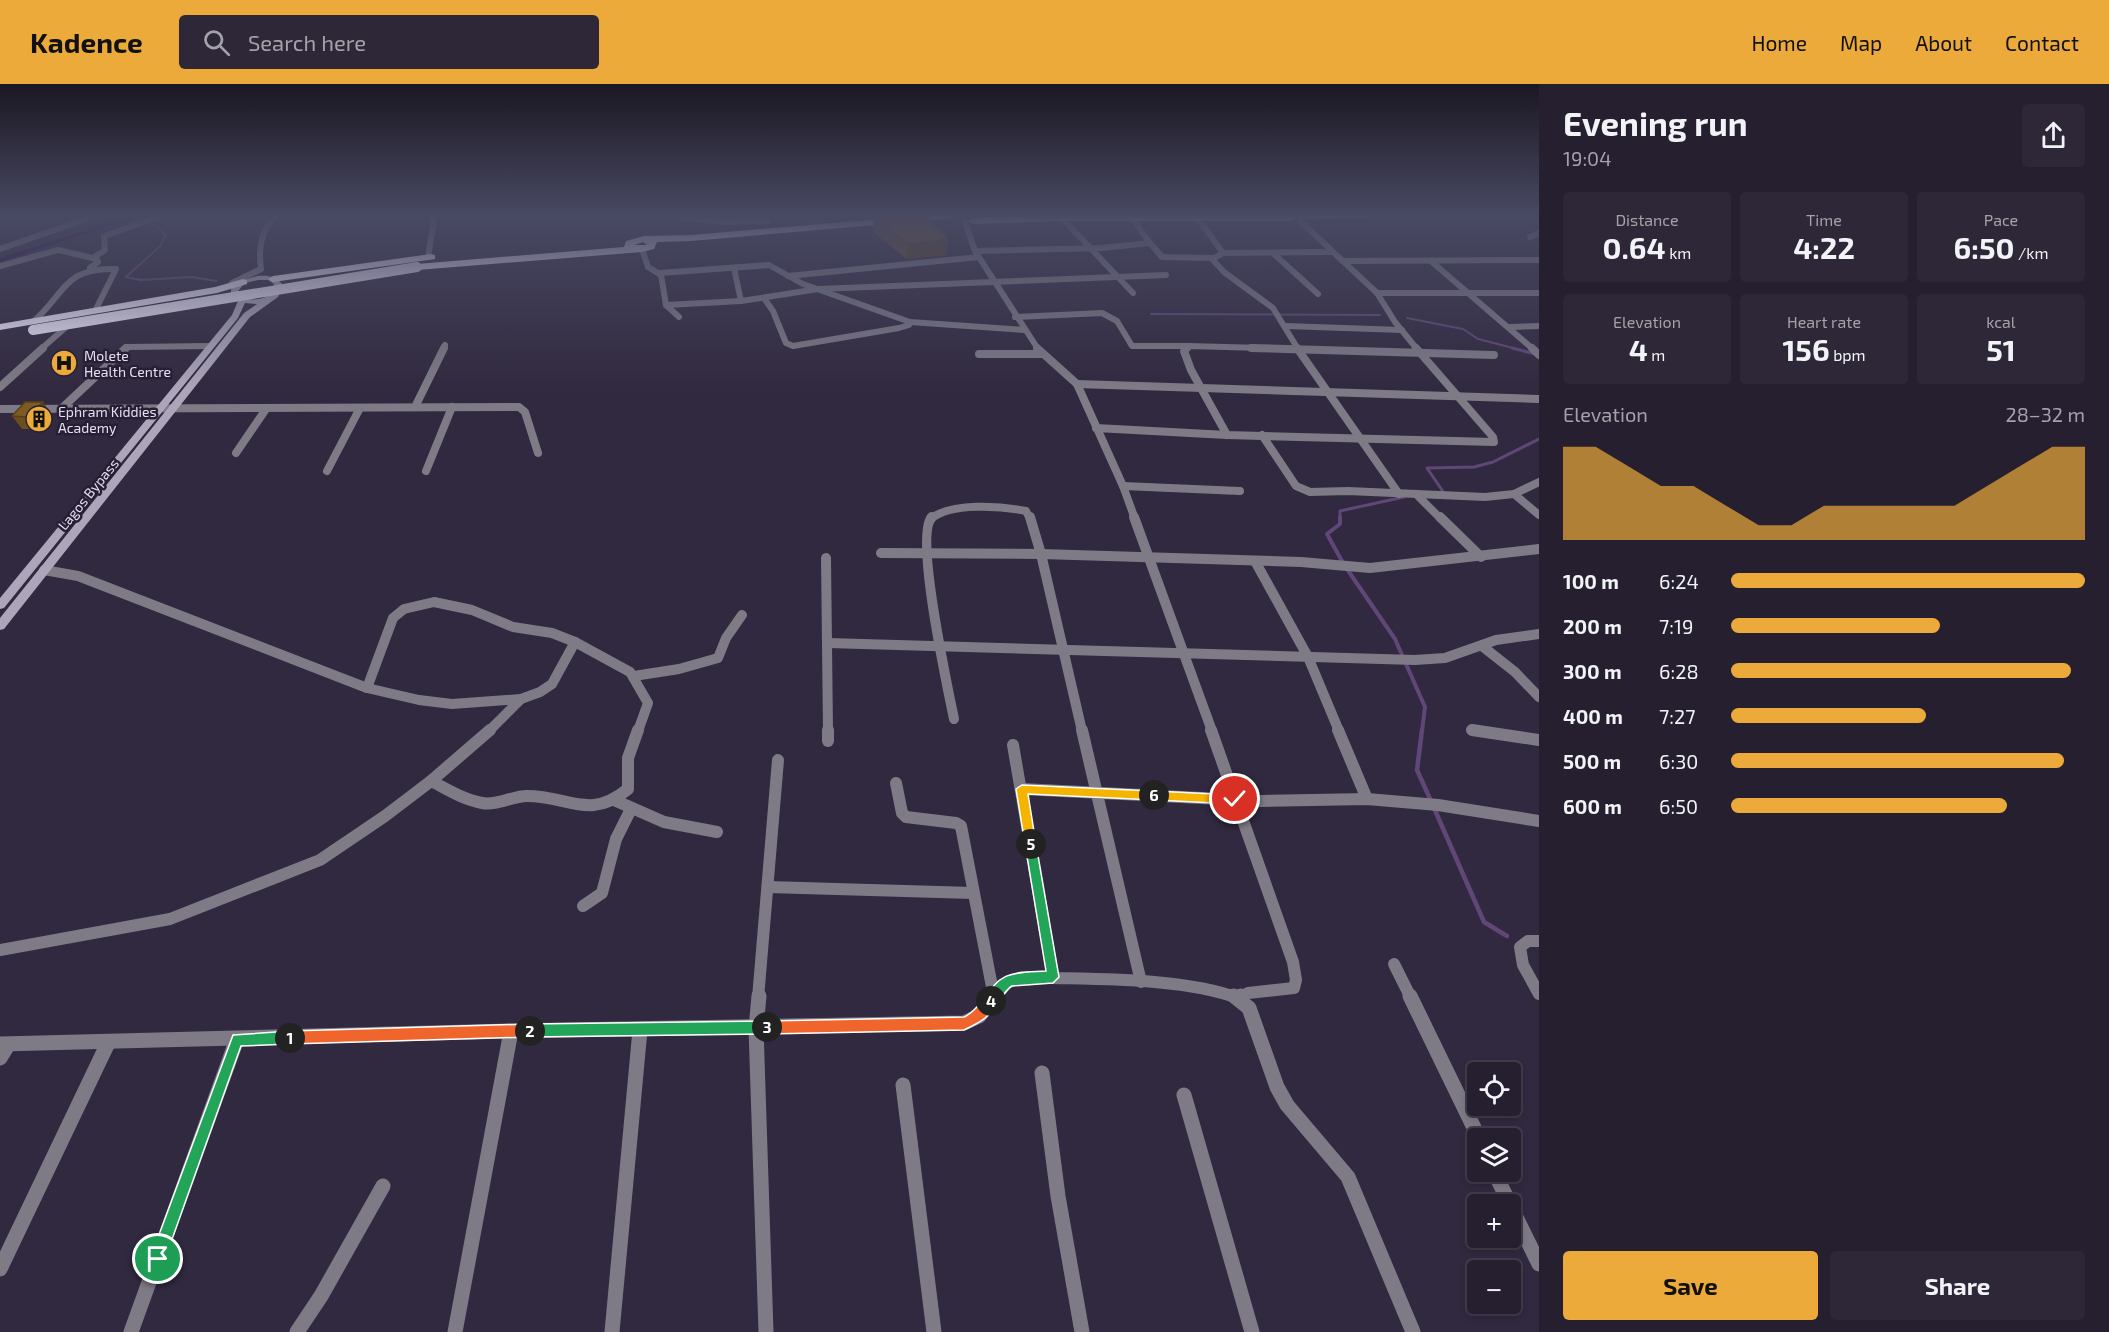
<!DOCTYPE html>
<html lang="en">
<head>
<meta charset="utf-8">
<style>
	:root { --surface:#251f2f; --page:#2d2737; --text:#f1f3f6; --muted:#a3a2aa; --line:#423d4b; --accent:#ebaa39 }
	body { margin:0; font-family:"Exo 2",sans-serif; background:var(--page); color:var(--text); height:100vh; display:flex; flex-direction:column; font-size:22px; white-space:nowrap }
	* { box-sizing:border-box; margin:0 }
	p { font-size:20px; color:var(--muted) }
	.icon { flex:none; width:33px; height:33px; fill:none; stroke:currentColor; stroke-width:2; stroke-linecap:round; stroke-linejoin:round }
	.map { position:relative; flex:1; overflow:hidden }
	.sheet { display:flex; flex-direction:column; background:var(--surface); width:570px }
	.sheet>* { flex:none }
	.buttons { position:absolute; left:1467px; top:978px; display:grid; gap:12px }
	.buttons a { display:grid; place-items:center; width:54px; height:54px; border-radius:6px; background:var(--surface); box-shadow:0 3px 9px #0003,0 0 0 2px var(--line); font-size:30px }
	.pin { position:absolute; display:grid; place-items:center; width:51px; height:51px; color:#fff; margin:-26px; border:3px solid #fff; border-radius:50%; box-shadow:0 2px 6px #0007 }
	.km { position:absolute; width:30px; height:30px; margin:-15px; border-radius:50%; background:#222; color:#fff; font-size:16px; line-height:30px; text-align:center }
	.round { display:grid; place-items:center; flex:none; width:63px; height:63px; border-radius:6px; background:var(--page) }
	.summary { display:flex; align-items:center; justify-content:space-between; height:102px; padding:0 24px }
	h1 { font-size:33px; font-weight:700; line-height:45px }
	.stats { display:grid; grid-template-columns:repeat(3,1fr); gap:9px; height:102px; padding:6px 24px }
	.stats div { display:grid; align-content:center; border-radius:6px; background:var(--page); text-align:center }
	.stats b { font-size:30px; font-weight:700 }
	.stats small { font-size:16px; font-weight:400 }
	.stats p { font-size:16px }
	.chart { height:168px; padding:12px 24px }
	.chart p { display:flex; justify-content:space-between }
	.chart svg { width:100%; height:108px; margin-top:6px; fill:var(--accent); opacity:.7 }
	.button { display:flex; gap:12px; margin-top:auto; padding:12px 24px }
	.button a { flex:1; height:69px; border-radius:6px; background:var(--accent); color:#111; font-size:24px; font-weight:700; line-height:69px; text-align:center }
	.button a+a { background:var(--page); color:var(--text) }
	ul { padding:0 24px; list-style:none; font-size:20px }
	li { display:grid; grid-template-columns:96px 72px 1fr; align-items:center; height:45px }
	li i { height:15px; border-radius:8px; background:var(--accent) }
	header { display:flex; align-items:center; gap:36px; box-sizing:border-box; height:84px; padding:0 30px; background:var(--accent); color:#111 }
	header strong { font-size:28px }
	nav { display:flex; gap:33px; margin-inline-start:auto; font-size:21px }
	.search { width:420px; height:54px; background:var(--page); display:flex; align-items:center; gap:15px; box-sizing:border-box; padding:0 21px; border-radius:6px; color:var(--muted); font-size:22px }
	main { display:flex; flex:1; min-height:0 }
	.map>svg:first-child { display:block }
	.built { fill:#382d4a }
	.lines { fill:none; stroke-linecap:round; stroke-linejoin:round }
	.stream-far3 { stroke:#604778; stroke-width:2 }
	.stream-far2 { stroke:#604778; stroke-width:3 }
	.stream-far1 { stroke:#604778; stroke-width:4 }
	.stream { stroke:#604778; stroke-width:4.5 }
	.canal { fill:#270646; fill-rule:evenodd }
	.street-far4 { stroke:#7e7b87; stroke-width:6 }
	.street-far3 { stroke:#7e7b87; stroke-width:8 }
	.street-far2 { stroke:#7e7b87; stroke-width:10 }
	.street-far1 { stroke:#7e7b87; stroke-width:12 }
	.street { stroke:#7e7b87; stroke-width:15 }
	.secondary { fill:#ada6ba; fill-rule:evenodd }
	.highway { fill:#efe9fb; fill-rule:evenodd }
	.highway-bridge { stroke:#efe9fb; stroke-width:10 }
	.wall { fill:#6c4e1c }
	.shaded-wall { fill:#584016 }
	.building { fill:#7e5b20; stroke:#584016; stroke-width:1.5 }
	.split-1 { fill:#22a559; stroke:#fff; stroke-width:1.5 }
	.split-2 { fill:#f0652b; stroke:#fff; stroke-width:1.5 }
	.split-3 { fill:#22a559; stroke:#fff; stroke-width:1.5 }
	.split-4 { fill:#f0652b; stroke:#fff; stroke-width:1.5 }
	.split-5 { fill:#22a559; stroke:#fff; stroke-width:1.5 }
	.split-6 { fill:#f5b400; stroke:#fff; stroke-width:1.5 }
	.split-7 { fill:#f5b400; stroke:#fff; stroke-width:1.5 }
	.labels { text-anchor:middle; dominant-baseline:central; stroke-width:5; stroke-linejoin:round; paint-order:stroke }
	.far-poi-label { font-size:14px; fill:#e4dfee; stroke:#271f35; text-anchor:start }
	.far-street-label { font-size:14px; fill:#e4dfee; stroke:#271f35 }
</style>
</head>
<body>
<header>
<strong>Kadence</strong>
<div class="search"><svg class="icon" aria-label="search" viewBox="0 0 24 24"><circle cx="10" cy="10" r="6"/><path d="M15 15l6 6"/></svg>Search here</div>
<nav><a>Home</a><a>Map</a><a>About</a><a>Contact</a></nav>
</header>
<main>
<div class="map">
<svg width="1539" height="1248" viewBox="0 0 1539 1248">
	<rect width="100%" height="100%" fill="#31293f"/>
	<path class="built" d="M769,130H871V131L867,137L816,141L767,133Z"/>
	<g class="lines">
		<g class="stream-far3">
			<path d="M136,132L151,138L166,151L159,163L126,193L140,196L192,193L216,197"/>
			<path d="M1151,230L1380,231"/>
			<path d="M1407,234L1463,245L1478,255L1517,265"/>
		</g>
		<g class="stream-far2">
			<path d="M1512,264L1535,270"/>
			<path d="M1444,409L1427,384L1474,383L1493,378L1539,355"/>
			<path d="M1340,435V427L1404,413"/>
		</g>
		<g class="stream-far1">
			<path d="M1340,433V440L1327,450L1343,479"/>
			<path d="M1347,485L1395,555L1425,623L1422,647"/>
		</g>
		<g class="stream">
			<path d="M1422,646L1417,686L1431,717"/>
			<path d="M1434,724L1484,838L1507,852"/>
		</g>
		<path class="canal" d="M137,130H146L0,178V174Z"/>
		<g class="street-far4">
			<path d="M653,130L722,138L768,137"/>
			<path d="M1530,130L1539,133"/>
			<path d="M1197,133L1223,169L1212,175L1224,188L1273,224L1298,265"/>
			<path d="M1062,134L1133,209"/>
			<path d="M1297,134L1377,209L1395,238L1417,265"/>
			<path d="M965,138L975,167L1038,265"/>
			<path d="M1530,153L1539,149"/>
			<path d="M1150,159L1162,173L1214,174"/>
			<path d="M0,165L101,130"/>
			<path d="M642,165L648,183L661,191L666,221L679,233"/>
			<path d="M975,167L1102,164L1150,159L1131,133"/>
			<path d="M1223,169L1332,168"/>
			<path d="M1274,170L1318,210"/>
			<path d="M94,173L105,166L104,152L166,130"/>
			<path d="M428,173L435,130"/>
			<path d="M1343,177L1539,176"/>
			<path d="M1432,178L1533,265"/>
			<path d="M0,182L58,166L97,175L98,178L90,184"/>
			<path d="M734,184L741,217"/>
			<path d="M255,188L261,185C258,163 261,145 278,130"/>
			<path d="M660,189L769,181L803,200L910,238L1025,246"/>
			<path d="M788,192L979,173"/>
			<path d="M232,199L261,185"/>
			<path d="M1377,209H1539"/>
			<path d="M764,214L773,227L786,259L793,262L899,244L909,241L910,238"/>
			<path d="M666,221L741,217L818,205L1166,191"/>
			<path d="M1015,233L1102,229L1117,237L1132,262H1188"/>
			<path d="M34,237C66,208 65,183 116,185L96,225"/>
			<path d="M1286,242L1402,246"/>
			<path d="M1510,243L1539,242"/>
			<path d="M41,265L65,244"/>
			<path d="M124,265L127,263L210,262"/>
			<path d="M443,265L445,261"/>
			<path d="M1185,265L1188,262L1302,265"/>
		</g>
		<g class="street-far3">
			<path d="M1037,264L1077,300L1123,402L1135,435"/>
			<path d="M1187,264L1184,267L1191,286L1227,351"/>
			<path d="M1251,264L1494,271"/>
			<path d="M1297,264L1399,410"/>
			<path d="M1532,264L1539,271"/>
			<path d="M979,270H1041"/>
			<path d="M1077,300L1538,315"/>
			<path d="M0,303L43,264"/>
			<path d="M415,323L444,264"/>
			<path d="M0,325L519,323L525,328L538,369"/>
			<path d="M61,325L126,264"/>
			<path d="M1096,344L1227,351L1494,358L1493,353L1416,264"/>
			<path d="M1262,351L1296,402L1310,408L1348,407L1485,413L1514,410L1539,398"/>
			<path d="M236,369L266,325"/>
			<path d="M327,387L360,324"/>
			<path d="M426,387L452,323"/>
			<path d="M1123,402L1240,407"/>
			<path d="M1416,410L1441,435"/>
			<path d="M1514,410L1539,431"/>
			<path d="M931,435C950,418 1002,422 1026,427L1030,435"/>
		</g>
		<g class="street-far2">
			<path d="M932,433C914,450 948,605 954,635"/>
			<path d="M1030,433L1041,470L1082,647"/>
			<path d="M1134,433L1212,647"/>
			<path d="M1440,433L1481,473"/>
			<path d="M881,469L1041,470L1301,478L1370,484L1539,465"/>
			<path d="M826,474L828,647"/>
			<path d="M1255,477L1308,573L1339,647"/>
			<path d="M44,486L78,492L367,604L419,616L452,620L521,615"/>
			<path d="M828,559L1415,576L1445,574L1496,556L1539,550"/>
			<path d="M1482,562L1515,588L1539,613"/>
			<path d="M634,592L679,585L718,574L726,554L742,531"/>
			<path d="M367,604L393,534L404,525L434,518L472,526L513,543L552,549L575,558L630,588L648,619L638,647"/>
			<path d="M1472,646L1479,647"/>
			<path d="M489,647L521,615L540,608L552,600L575,558"/>
		</g>
		<g class="street-far1">
			<path d="M828,646V657"/>
			<path d="M1082,646L1141,898"/>
			<path d="M1211,646L1293,878L1296,896L1294,904L1248,909L1238,914"/>
			<path d="M1338,646L1367,715"/>
			<path d="M1472,646L1539,656"/>
			<path d="M1013,661L1053,893"/>
			<path d="M431,697C447,705 464,716 482,719C497,722 512,712 527,712C569,712 589,737 628,705V674L638,646"/>
			<path d="M896,699L902,729L906,733L956,739L961,742L994,913"/>
			<path d="M1022,705L1261,717L1367,715L1438,721L1539,737"/>
			<path d="M614,716L664,738L717,748"/>
			<path d="M768,803L973,809"/>
			<path d="M583,822L602,809L616,755L631,725"/>
			<path d="M1539,857H1528L1520,863L1523,881L1539,910"/>
			<path d="M0,866L170,835L320,776L385,732L431,697L490,646"/>
			<path d="M1394,880L1411,914"/>
			<path d="M758,914L778,676"/>
			<path d="M994,914L1007,899L1022,893C1086,896 1178,892 1238,914"/>
		</g>
		<g class="street">
			<path d="M759,912L756,944L766,1248"/>
			<path d="M1234,912L1249,924L1277,1003L1287,1021L1348,1093L1413,1248"/>
			<path d="M1410,912L1479,1054"/>
			<path d="M1238,914L1241,912"/>
			<path d="M0,960L511,947L964,939L979,932L995,912"/>
			<path d="M0,974L8,961"/>
			<path d="M1042,989L1058,1112L1082,1248"/>
			<path d="M903,1001L934,1248"/>
			<path d="M1184,1011L1252,1248"/>
			<path d="M1494,1088L1510,1120"/>
			<path d="M1510,1121L1539,1180"/>
			<path d="M0,1185L108,959"/>
			<path d="M131,1248L237,955"/>
			<path d="M297,1248L321,1212L383,1102"/>
			<path d="M455,1248L511,947"/>
			<path d="M612,1248L640,946"/>
		</g>
		<path class="secondary" d="M257,192C268,191 276,192 283,201L278,213L250,233L4,545L0,546V534L244,229L257,220L245,219L238,234L4,524L0,525V514L232,231L238,217L231,212V205L241,197ZM258,196H268L274,200L272,210C261,216 250,218 238,211V207L245,199Z"/>
		<g class="highway">
			<path d="M938,130L961,131L956,134L691,157L657,158L654,165L642,168L417,186L412,183L417,180L624,163L626,157L644,152L691,151ZM643,158L647,161H634Z"/>
			<path d="M1301,130H1394L1389,133L1298,135V131Z"/>
			<path d="M1062,131H1291L1296,134L1291,137H1062L973,140L968,137L973,134Z"/>
			<path d="M431,170L435,171V175L273,198L268,195L273,192Z"/>
			<path d="M243,195L247,196V200L217,209L0,246V240L215,203Z"/>
		</g>
		<path class="highway-bridge" d="M33,246L417,183"/>
	</g>
	<g class="wall">
		<path d="M874,133L948,155L946,171L907,175L873,148Z"/>
		<path d="M52,331L37,345H22L12,332Z"/>
	</g>
	<g class="shaded-wall">
		<path d="M948,155L946,171L907,175L908,160Z"/>
		<path d="M43,318L52,331L37,345L27,333Z"/>
	</g>
	<g class="building">
		<path d="M916,130L930,137L948,155L908,160L874,133Z"/>
		<path d="M25,318H43L27,333L12,332Z"/>
	</g>
	<linearGradient id="sky" x2="0" y2="1"><stop stop-color="#1b1723"/><stop offset="0.43" stop-color="#484963"/><stop offset="1" stop-color="#484963" stop-opacity="0"/></linearGradient>
	<rect width="1539" height="305" fill="url(#sky)"/>
	<path class="split-1" d="M290,947L295,949L297,954L295,958L290,960L241,962L165,1175L163,1180L158,1182L152,1180L150,1175L233,951Z"/>
	<path class="split-2" d="M530,940L534,942L536,947L534,951L530,953L290,960L286,958L284,954L286,949L290,947Z"/>
	<path class="split-3" d="M767,937L772,939L773,943L772,948L767,950L530,953L525,951L523,947L525,942L530,940Z"/>
	<path class="split-4" d="M991,911L996,913L998,917C991,933 979,939 964,946L767,950L763,948L761,943L763,939L767,937L964,933C976,928 980,916 991,911Z"/>
	<path class="split-5" d="M1031,756L1036,760L1059,893L1053,899L1012,902C1003,907 1001,920 991,923L987,922L985,917C998,886 1016,889 1046,887L1025,760Z"/>
	<path class="split-6" d="M1022,701L1154,707L1160,711L1154,716L1028,710L1036,760L1031,765L1025,760L1016,705Z"/>
	<path class="split-7" d="M1154,707L1235,711L1240,715L1235,720L1154,716L1149,711Z"/>
	<defs>
		<symbol id="hospital-disc" viewBox="-11 -11 22 22"><circle r="9.5" fill="#ebaa39" stroke="#271f35"/><path d="M-5-5h3v3.5h4V-5h3V5h-3V1.5h-4V5h-3Z" fill="#111"/></symbol>
		<symbol id="building-disc" viewBox="-11 -11 22 22"><circle r="9.5" fill="#ebaa39" stroke="#271f35"/><path d="M-4-6H4V6H1V3H-1V6H-4ZM-2.5-4.3h1.7v1.8h-1.7ZM.8-4.3h1.7v1.8H.8ZM-2.5-1h1.7V.8h-1.7ZM.8-1h1.7V.8H.8Z" fill="#111"/></symbol>
	</defs>
	<g fill-rule="evenodd">
		<use href="#hospital-disc" x="49" y="264" width="30" height="30"/>
		<use href="#building-disc" x="24" y="320" width="30" height="30"/>
	</g>
	<g class="labels">
		<g class="far-poi-label">
			<text x="84" y="271">Molete<tspan x="84" dy="16">Health Centre</tspan></text>
			<text x="58" y="327">Ephram Kiddies<tspan x="58" dy="16">Academy</tspan></text>
		</g>
		<g class="far-street-label">
			<text transform="translate(88 410) rotate(-51)">Lagos Bypass</text>
		</g>
	</g>
</svg>
<div class="buttons">
<a><svg class="icon" aria-label="locate" viewBox="0 0 24 24"><circle cx="12" cy="12" r="6"/><path d="M12 2v4M12 18v4M2 12h4M18 12h4"/></svg></a>
<a><svg class="icon" aria-label="layers" viewBox="0 0 24 24"><path d="M12 4l9 5-9 5-9-5zM3 14l9 5 9-5"/></svg></a>
<a>+</a>
<a>−</a>
</div>
<div class="pin" style="left:158px;top:1175px;background:#1e9e55"><svg class="icon" aria-label="arrive" viewBox="0 0 24 24"><path d="M6 21V4h12l-3 4 3 4H6"/></svg></div>
<div class="pin" style="left:1235px;top:715px;background:#d93025"><svg class="icon" aria-label="check" viewBox="0 0 24 24"><path d="M5 12l5 5 9-10"/></svg></div>
<b class="km" style="left:290px;top:954px">1</b>
<b class="km" style="left:530px;top:947px">2</b>
<b class="km" style="left:767px;top:943px">3</b>
<b class="km" style="left:991px;top:917px">4</b>
<b class="km" style="left:1031px;top:760px">5</b>
<b class="km" style="left:1154px;top:711px">6</b>
</div>
<section class="sheet">
<div class="summary"><div><h1>Evening run</h1><p>19:04</p></div><a class="round"><svg class="icon" aria-label="share" viewBox="0 0 24 24"><path d="M12 15V3M7 8l5-5 5 5M5 13v7h14v-7"/></svg></a></div>
<div class="stats">
<div><p>Distance</p><b>0.64<small> km</small></b></div>
<div><p>Time</p><b>4:22</b></div>
<div><p>Pace</p><b>6:50<small> /km</small></b></div>
</div>
<div class="stats">
<div><p>Elevation</p><b>4<small> m</small></b></div>
<div><p>Heart rate</p><b>156<small> bpm</small></b></div>
<div><p>kcal</p><b>51</b></div>
</div>
<div class="chart"><p><span>Elevation</span>28–32 m</p>
<svg viewBox="0 0 160 44" preserveAspectRatio="none"><path d="M0 44V6L10 6L20 14L30 22L40 22L50 30L60 38L70 38L80 30L90 30L100 30L110 30L120 30L130 22L140 14L150 6L160 6V44z"/></svg>
</div>
<ul>
<li><b>100 m</b>6:24<i style="width:100%"></i></li>
<li><b>200 m</b>7:19<i style="width:59%"></i></li>
<li><b>300 m</b>6:28<i style="width:96%"></i></li>
<li><b>400 m</b>7:27<i style="width:55%"></i></li>
<li><b>500 m</b>6:30<i style="width:94%"></i></li>
<li><b>600 m</b>6:50<i style="width:78%"></i></li>
</ul>
<div class="button"><a>Save</a><a>Share</a></div>
</section>
</main>
</body>
</html>
